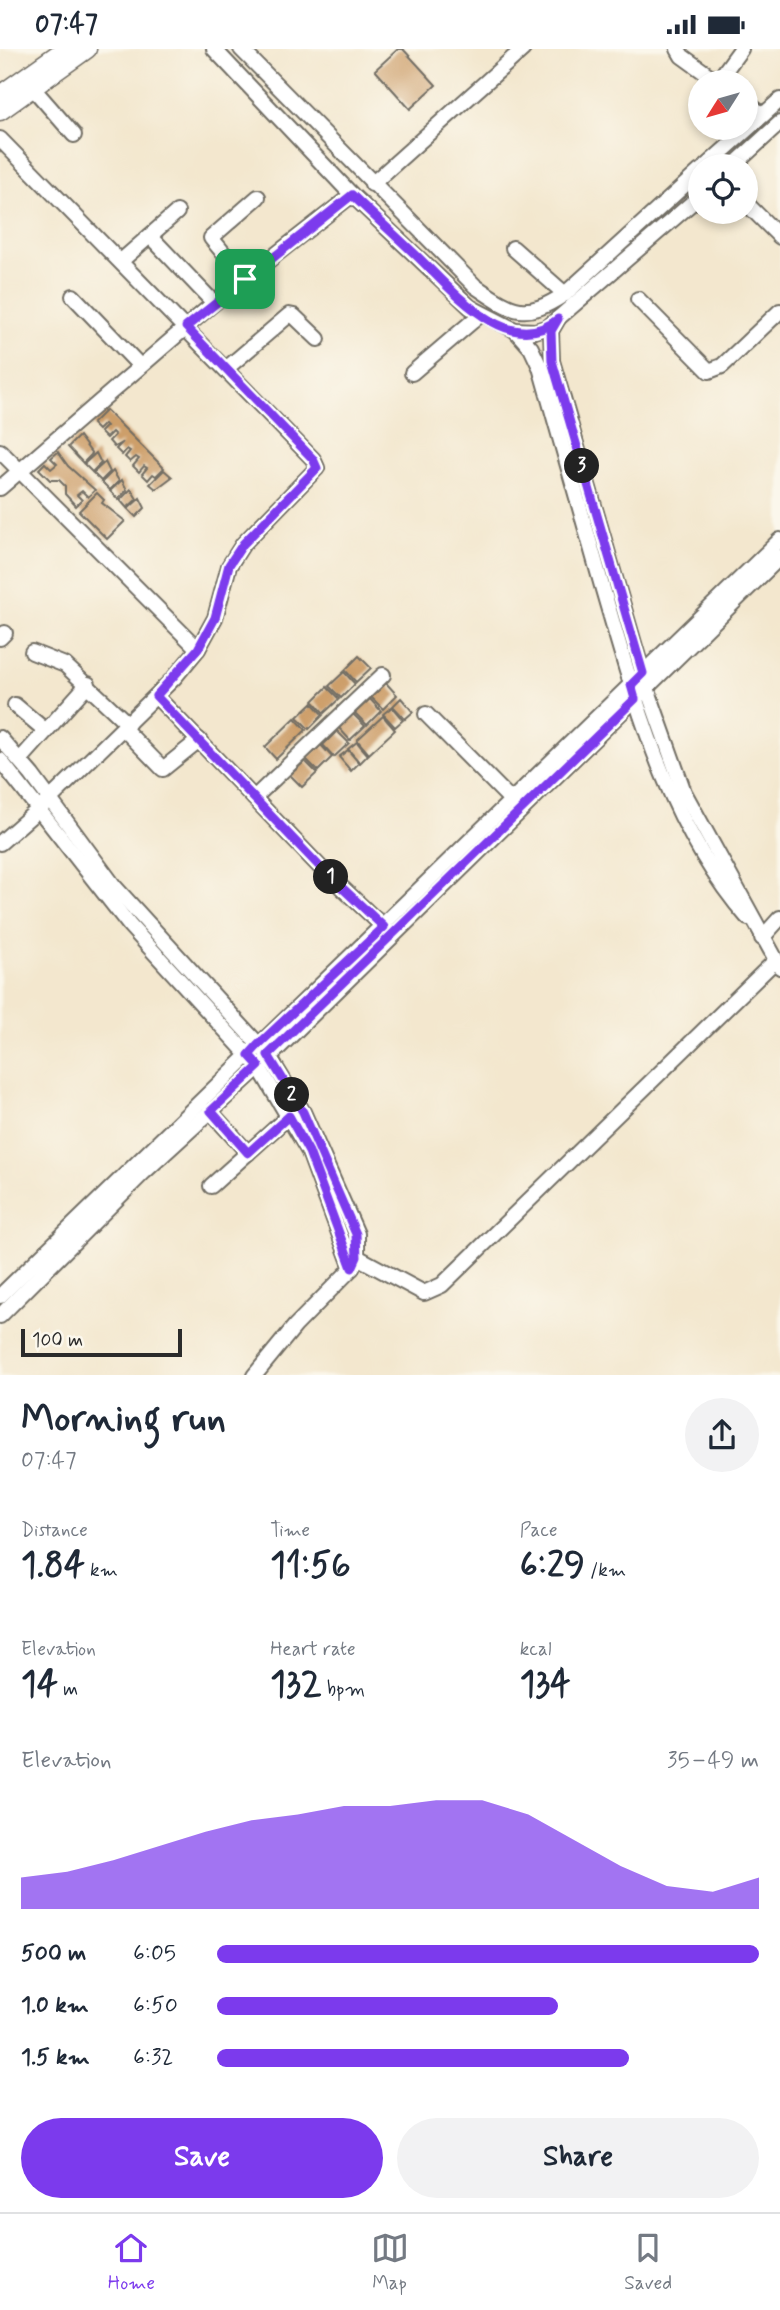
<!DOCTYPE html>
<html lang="en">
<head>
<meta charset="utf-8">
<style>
	:root { --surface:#fff; --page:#f2f2f3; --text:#1f2937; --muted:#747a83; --line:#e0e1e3; --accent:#7c3aed }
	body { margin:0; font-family:Mynerve,sans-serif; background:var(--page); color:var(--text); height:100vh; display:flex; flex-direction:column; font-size:26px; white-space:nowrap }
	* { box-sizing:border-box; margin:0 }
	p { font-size:23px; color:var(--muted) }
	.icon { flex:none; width:38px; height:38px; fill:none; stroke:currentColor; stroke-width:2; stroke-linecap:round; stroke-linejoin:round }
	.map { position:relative; height:1326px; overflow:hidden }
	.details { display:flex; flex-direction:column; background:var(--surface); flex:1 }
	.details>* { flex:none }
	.needle { width:46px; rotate:233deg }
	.controls { position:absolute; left:688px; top:21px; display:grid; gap:14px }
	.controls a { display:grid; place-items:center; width:70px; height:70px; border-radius:50%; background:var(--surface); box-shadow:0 4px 10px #0003; font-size:35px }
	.scale { position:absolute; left:21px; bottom:18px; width:161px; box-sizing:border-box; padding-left:7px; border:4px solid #2b2b2b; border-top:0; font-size:19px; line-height:24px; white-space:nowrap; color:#2b2b2b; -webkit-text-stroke:5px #fbf7ec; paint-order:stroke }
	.pin { position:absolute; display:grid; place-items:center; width:60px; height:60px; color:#fff; margin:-30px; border-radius:14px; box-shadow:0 4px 10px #0006 }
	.km { position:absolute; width:35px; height:35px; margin:-18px; border-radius:50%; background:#222; color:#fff; font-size:19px; line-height:35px; text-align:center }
	.round { display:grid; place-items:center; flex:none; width:74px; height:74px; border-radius:37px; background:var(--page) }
	.head { display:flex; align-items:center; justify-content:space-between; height:119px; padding:0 21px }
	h1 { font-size:38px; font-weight:700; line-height:52px }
	.metrics { display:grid; grid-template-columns:repeat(3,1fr); gap:10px; height:119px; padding:7px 21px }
	.metrics div { display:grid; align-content:center }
	.metrics b { font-size:35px; font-weight:700 }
	.metrics small { font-size:19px; font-weight:400 }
	.metrics p { font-size:19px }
	.chart { height:196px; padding:14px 21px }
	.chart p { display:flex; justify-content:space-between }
	.chart svg { width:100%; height:126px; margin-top:7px; fill:var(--accent); opacity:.7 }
	.button { display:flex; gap:14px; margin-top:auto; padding:14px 21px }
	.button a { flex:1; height:80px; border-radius:42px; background:var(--accent); color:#fff; font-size:28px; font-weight:700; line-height:80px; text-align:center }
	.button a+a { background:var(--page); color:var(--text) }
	ul { padding:0 21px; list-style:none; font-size:23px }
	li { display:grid; grid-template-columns:112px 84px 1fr; align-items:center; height:52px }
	li i { height:18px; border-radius:9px; background:var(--accent) }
	.status { display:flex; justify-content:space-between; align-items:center; height:49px; padding:0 35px; background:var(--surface); direction:ltr }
	.status svg { height:19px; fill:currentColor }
	.dock { display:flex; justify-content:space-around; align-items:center; height:98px; border-top:2px solid var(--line); background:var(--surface); font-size:19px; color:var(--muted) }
	.dock a { display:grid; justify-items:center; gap:4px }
	.dock .active { color:var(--accent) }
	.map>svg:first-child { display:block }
	.building { fill:#cd9f6b }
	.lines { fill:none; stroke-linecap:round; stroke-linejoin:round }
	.minor-casing { stroke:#716d64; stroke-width:18 }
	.major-casing { stroke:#716d64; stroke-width:21 }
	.minor { stroke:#fff; stroke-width:14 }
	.major { stroke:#fff; stroke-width:18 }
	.route-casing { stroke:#fff; stroke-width:14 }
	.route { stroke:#7c3aed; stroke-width:9 }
</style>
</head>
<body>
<div class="status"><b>07:47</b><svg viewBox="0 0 49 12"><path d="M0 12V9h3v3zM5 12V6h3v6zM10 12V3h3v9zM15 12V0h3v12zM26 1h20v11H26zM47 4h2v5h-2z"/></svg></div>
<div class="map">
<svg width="780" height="1327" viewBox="0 0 780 1327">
	<rect width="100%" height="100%" fill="#fbf7ec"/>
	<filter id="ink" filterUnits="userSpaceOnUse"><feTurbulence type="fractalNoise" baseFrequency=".0143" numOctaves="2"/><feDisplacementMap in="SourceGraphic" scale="14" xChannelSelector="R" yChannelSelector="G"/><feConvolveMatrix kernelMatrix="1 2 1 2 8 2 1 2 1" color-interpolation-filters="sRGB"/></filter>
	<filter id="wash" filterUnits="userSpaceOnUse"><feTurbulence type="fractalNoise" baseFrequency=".00686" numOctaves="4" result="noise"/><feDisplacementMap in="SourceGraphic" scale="28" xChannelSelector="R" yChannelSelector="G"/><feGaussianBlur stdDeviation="1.57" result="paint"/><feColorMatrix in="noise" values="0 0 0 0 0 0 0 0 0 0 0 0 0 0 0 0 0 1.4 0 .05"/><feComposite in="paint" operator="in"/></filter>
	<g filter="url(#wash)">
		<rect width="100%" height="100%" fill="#f3e7ce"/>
		<g id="blocks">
			<g class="building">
				<path d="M398,0H403L436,36L410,60L375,21Z"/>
				<path d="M106,361L164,419L156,427L153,425L148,431L142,425L147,419L144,417L139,423L133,417L139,410L136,408L130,413L125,408L130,402L127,400L122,406L116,400L123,393L114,398L109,392L115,386L112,383L106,389L100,383L106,377L104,375L98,381L92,375Z"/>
				<path d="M79,387L92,405L83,414L68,398Z"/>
				<path d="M58,403L68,417L95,441L88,448L82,442L77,446L82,451L76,457L65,445V437L59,431H50L39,420L45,414L51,420L57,415L51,409Z"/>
				<path d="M96,404L101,414L92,423L84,415Z"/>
				<path d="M105,413L110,423L101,432L93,424Z"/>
				<path d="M164,421L172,428L156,440L150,435Z"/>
				<path d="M113,422L119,432L110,441L102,433Z"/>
				<path d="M122,431L127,441L118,450L110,442Z"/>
				<path d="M131,440L137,450L127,459L120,451Z"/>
				<path d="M97,444L104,451L102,454L125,472L107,490L79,462Z"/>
				<path d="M140,449L145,459L136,468L128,460Z"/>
				<path d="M359,607L371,619L356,633L345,621Z"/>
				<path d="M344,623L355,635L341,649L329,637Z"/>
				<path d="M386,634L397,646L383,660L371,648Z"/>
				<path d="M327,638L339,650L324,664L313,652Z"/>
				<path d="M401,649L413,663L405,670L393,657Z"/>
				<path d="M370,650L381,662L367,676L355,664Z"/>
				<path d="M312,654L323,666L309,680L297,668Z"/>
				<path d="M392,658L403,671L395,678L383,665Z"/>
				<path d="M353,665L365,677L350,691L339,679Z"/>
				<path d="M383,667L395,681L369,705L357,691Z"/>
				<path d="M295,669L306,681L276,710L265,698Z"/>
				<path d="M337,682L349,694L334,708L323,696Z"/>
				<path d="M357,693L368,706L360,714L348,700Z"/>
				<path d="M321,696L332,708L318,722L306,710Z"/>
				<path d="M348,701L359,714L351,722L339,708Z"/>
				<path d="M305,712L317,724L302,738L290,726Z"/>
			</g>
		</g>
	</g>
	<g filter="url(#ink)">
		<use href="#blocks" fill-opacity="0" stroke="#716d64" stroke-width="2"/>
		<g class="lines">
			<defs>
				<g id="minor">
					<path d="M214,0L352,146L470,258L515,281L535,282L548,278L700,147"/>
					<path d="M241,0L475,237C513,263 524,272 565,245L700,122"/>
					<path d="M678,0L682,7L718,33"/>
					<path d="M717,33L741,0"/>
					<path d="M32,38L74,86"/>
					<path d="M746,53L763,66"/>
					<path d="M0,90L313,410L317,419L243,495L229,517L215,569L198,600L174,629L49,751L0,794"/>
					<path d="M706,117L780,51"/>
					<path d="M733,117L780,74"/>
					<path d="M372,135L523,0"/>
					<path d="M748,156L780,188"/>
					<path d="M150,187L214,254"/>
					<path d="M513,199L565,245"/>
					<path d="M121,212L177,163"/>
					<path d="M245,230L211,189L258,148"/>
					<path d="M73,247L140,317"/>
					<path d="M638,250L709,322L722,317L780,262"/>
					<path d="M558,270L551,282L552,312L647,639L684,743L780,918"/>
					<path d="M515,281L531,299L540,318C560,391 582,464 602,537C636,653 667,776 748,869"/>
					<path d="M227,319L289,266L294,267L318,290"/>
					<path d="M412,324L481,265"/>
					<path d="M0,402L198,600"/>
					<path d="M0,439L214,254L352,146"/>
					<path d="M0,589L5,584"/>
					<path d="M32,603L65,616L128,675"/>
					<path d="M156,647L320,818L389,883"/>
					<path d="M15,656L46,682"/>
					<path d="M426,665L518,758"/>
					<path d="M124,680L163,720L199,691"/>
					<path d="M0,689L32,726L114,837L268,1006L303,1063L357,1185V1208L352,1219L295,1277L254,1327"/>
					<path d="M0,711L130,877L259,1018L309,1103L352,1219"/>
					<path d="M20,711L88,635"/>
					<path d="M254,749L383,626"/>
					<path d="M762,889L780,869"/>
					<path d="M210,1062L248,1104"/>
					<path d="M211,1137L289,1067"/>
					<path d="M357,1208L424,1244L442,1236L775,912"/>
					<path d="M0,1247L780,491"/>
					<path d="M0,1267L144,1123L259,1018L780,508"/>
				</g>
				<g id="major">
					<path d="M0,46L65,0"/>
					<path d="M0,62L87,0"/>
				</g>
			</defs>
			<use href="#minor" class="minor-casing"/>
			<use href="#major" class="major-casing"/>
			<use href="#minor" class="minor"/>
			<use href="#major" class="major"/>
		</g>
	</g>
	<g class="lines" filter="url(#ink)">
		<defs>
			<path id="route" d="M352,146C374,167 397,188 419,209C451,240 509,311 558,270L551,282L552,312L643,624L631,636L635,650L268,1006L303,1063L356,1185L357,1208L352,1219L309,1103L289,1067L248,1104L211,1062L259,1017L249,1006L258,996L384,878L320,818L156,647L198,600L215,569L229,516L243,495L317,419L313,410L186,278Z"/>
		</defs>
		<use href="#route" class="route-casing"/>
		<use href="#route" class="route"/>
	</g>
</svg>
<div class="controls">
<a><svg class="needle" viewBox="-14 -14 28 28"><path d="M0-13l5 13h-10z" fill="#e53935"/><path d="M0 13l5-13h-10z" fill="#747a83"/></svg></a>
<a><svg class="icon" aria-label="locate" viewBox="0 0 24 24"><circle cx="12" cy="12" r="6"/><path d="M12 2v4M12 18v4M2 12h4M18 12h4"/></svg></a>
</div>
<div class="scale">100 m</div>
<div class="pin" style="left:245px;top:230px;background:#1e9e55"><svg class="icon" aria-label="arrive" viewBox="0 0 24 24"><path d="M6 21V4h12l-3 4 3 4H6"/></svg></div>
<b class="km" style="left:331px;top:828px">1</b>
<b class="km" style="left:292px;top:1046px">2</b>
<b class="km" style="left:582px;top:417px">3</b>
</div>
<section class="details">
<div class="head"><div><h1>Morning run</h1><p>07:47</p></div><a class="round"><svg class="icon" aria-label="share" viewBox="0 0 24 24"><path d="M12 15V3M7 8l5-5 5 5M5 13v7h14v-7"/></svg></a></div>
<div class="metrics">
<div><p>Distance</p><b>1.84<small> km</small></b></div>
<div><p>Time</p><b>11:56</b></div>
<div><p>Pace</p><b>6:29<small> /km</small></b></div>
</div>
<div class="metrics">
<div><p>Elevation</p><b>14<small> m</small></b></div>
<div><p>Heart rate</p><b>132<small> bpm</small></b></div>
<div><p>kcal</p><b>134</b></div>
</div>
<div class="chart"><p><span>Elevation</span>35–49 m</p>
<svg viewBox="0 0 160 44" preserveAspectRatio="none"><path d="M0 44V33L10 31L20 27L30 22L40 17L50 13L60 11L70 8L80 8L90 6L100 6L110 11L120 20L130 29L140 36L150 38L160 33V44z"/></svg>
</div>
<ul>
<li><b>500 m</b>6:05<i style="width:100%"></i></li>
<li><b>1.0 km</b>6:50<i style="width:63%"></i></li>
<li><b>1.5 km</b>6:32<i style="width:76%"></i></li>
</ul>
<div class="button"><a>Save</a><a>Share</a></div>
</section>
<nav class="dock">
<a class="active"><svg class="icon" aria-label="home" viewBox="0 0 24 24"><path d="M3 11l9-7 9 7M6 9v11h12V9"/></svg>Home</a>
<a><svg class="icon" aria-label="map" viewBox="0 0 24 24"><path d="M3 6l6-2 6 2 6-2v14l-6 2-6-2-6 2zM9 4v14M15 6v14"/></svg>Map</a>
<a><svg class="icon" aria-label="saved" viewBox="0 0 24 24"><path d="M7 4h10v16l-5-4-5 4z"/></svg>Saved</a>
</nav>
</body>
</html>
